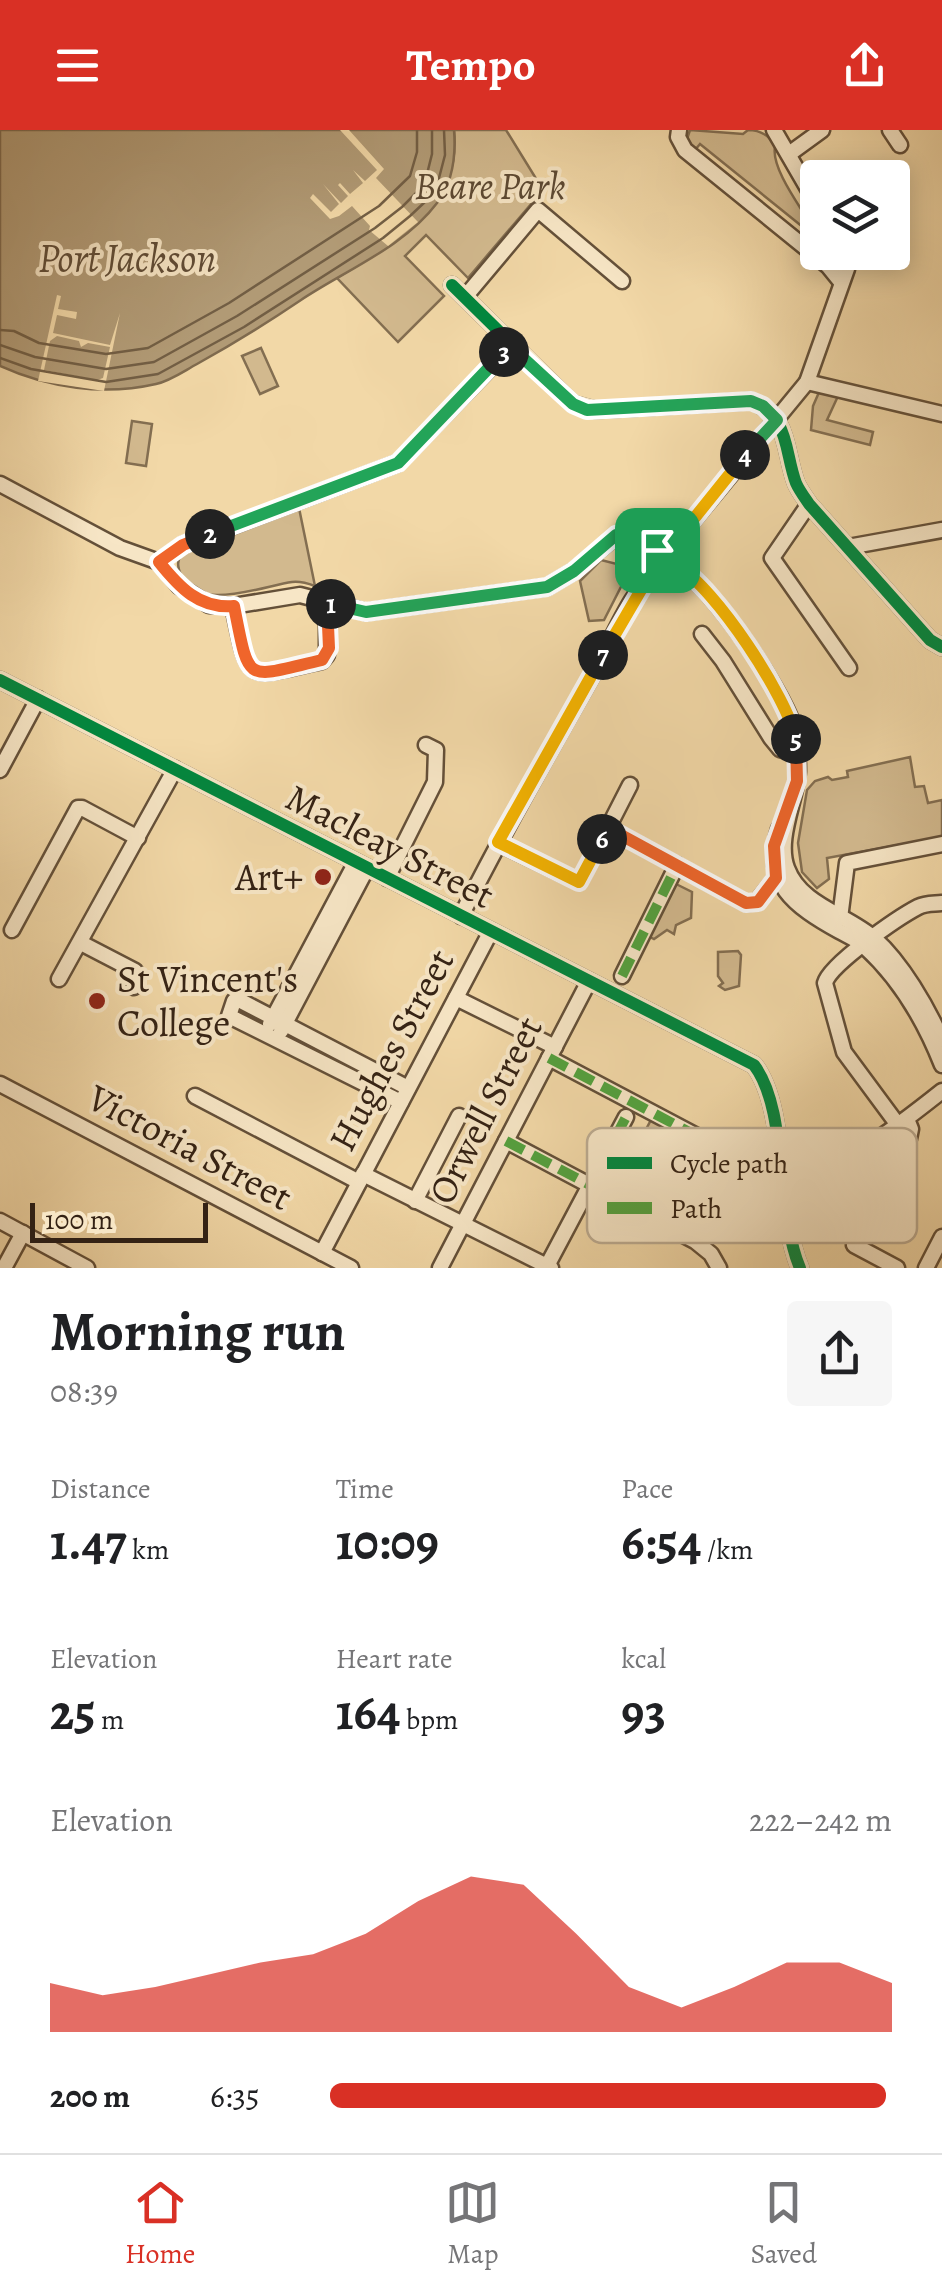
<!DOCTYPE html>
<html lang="en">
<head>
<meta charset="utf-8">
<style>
	:root { --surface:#fff; --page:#f6f6f6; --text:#202124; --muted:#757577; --line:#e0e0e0; --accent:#d93025 }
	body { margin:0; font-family:Alegreya,serif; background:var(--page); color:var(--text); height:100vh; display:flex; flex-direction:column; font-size:38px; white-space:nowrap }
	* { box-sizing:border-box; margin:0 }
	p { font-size:32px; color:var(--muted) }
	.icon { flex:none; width:55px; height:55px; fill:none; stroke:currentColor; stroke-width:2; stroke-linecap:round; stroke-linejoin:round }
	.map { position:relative; height:1138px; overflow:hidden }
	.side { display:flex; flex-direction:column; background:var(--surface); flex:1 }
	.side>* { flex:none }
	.tools { position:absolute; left:800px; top:30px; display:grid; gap:20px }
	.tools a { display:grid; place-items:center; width:110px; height:110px; border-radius:10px; background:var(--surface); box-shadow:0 5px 25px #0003; font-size:50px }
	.scale { position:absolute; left:30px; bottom:25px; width:178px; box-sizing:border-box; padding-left:10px; border:5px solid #342214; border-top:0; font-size:28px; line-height:35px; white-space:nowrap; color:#342214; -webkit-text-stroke:8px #f7e6c6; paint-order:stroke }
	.pin { position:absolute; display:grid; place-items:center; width:85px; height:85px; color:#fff; margin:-42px; border-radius:20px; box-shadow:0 5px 15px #0006 }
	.km { position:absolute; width:50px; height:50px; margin:-25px; border-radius:50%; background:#222; color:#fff; font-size:28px; line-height:50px; text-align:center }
	.round { display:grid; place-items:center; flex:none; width:105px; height:105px; border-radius:10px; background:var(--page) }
	.head { display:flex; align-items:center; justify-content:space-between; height:170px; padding:0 50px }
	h1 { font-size:55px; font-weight:700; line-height:75px }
	.figures { display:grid; grid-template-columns:repeat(3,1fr); gap:15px; height:170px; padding:10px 50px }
	.figures div { display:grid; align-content:center }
	.figures b { font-size:50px; font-weight:700 }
	.figures small { font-size:28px; font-weight:400 }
	.figures p { font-size:28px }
	.chart { height:280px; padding:20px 50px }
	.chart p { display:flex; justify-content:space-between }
	.chart svg { width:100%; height:180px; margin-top:10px; fill:var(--accent); opacity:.7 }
	ul { padding:0 50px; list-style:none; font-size:32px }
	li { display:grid; grid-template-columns:160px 120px 1fr; align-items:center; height:75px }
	li i { height:25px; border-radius:12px; background:var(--accent) }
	header { display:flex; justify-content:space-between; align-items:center; height:130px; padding:0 50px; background:var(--accent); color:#fff; font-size:45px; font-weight:700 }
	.tabs { display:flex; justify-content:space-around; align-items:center; height:140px; border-top:2px solid var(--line); background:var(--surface); font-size:28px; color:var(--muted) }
	.tabs a { display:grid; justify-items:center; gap:5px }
	.tabs .selected { color:var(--accent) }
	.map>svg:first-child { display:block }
	.green { fill:#d2b98e; stroke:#836e51; stroke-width:2.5 }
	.water { fill:#b19a75; stroke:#7f6a4e; stroke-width:2.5 }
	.pier { fill:#f2d8a7; fill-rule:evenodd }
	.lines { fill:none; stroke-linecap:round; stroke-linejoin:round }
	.shore { stroke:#725e44; stroke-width:2.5 }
	.minor-casing { stroke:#645039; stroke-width:19 }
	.minor { stroke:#f7e6c6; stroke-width:14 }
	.quiet { stroke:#53a23f; stroke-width:10; stroke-dasharray:20 10; stroke-linecap:butt }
	.cycleway-casing { stroke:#f7e6c6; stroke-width:19 }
	.cycleway { stroke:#00873e; stroke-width:12 }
	.split-1-casing { stroke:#fff; stroke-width:20 }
	.split-2-casing { stroke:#fff; stroke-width:20 }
	.split-3-casing { stroke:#fff; stroke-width:20 }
	.split-4-casing { stroke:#fff; stroke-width:20 }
	.split-5-casing { stroke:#fff; stroke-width:20 }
	.split-6-casing { stroke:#fff; stroke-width:20 }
	.split-7-casing { stroke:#fff; stroke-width:20 }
	.split-8-casing { stroke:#fff; stroke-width:20 }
	.split-1 { stroke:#22a559; stroke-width:12 }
	.split-2 { stroke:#f0652b; stroke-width:12 }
	.split-3 { stroke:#22a559; stroke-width:12 }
	.split-4 { stroke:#22a559; stroke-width:12 }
	.split-5 { stroke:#f5b400; stroke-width:12 }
	.split-6 { stroke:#f0652b; stroke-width:12 }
	.split-7 { stroke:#f5b400; stroke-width:12 }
	.split-8 { stroke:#f5b400; stroke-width:12 }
	.poi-dot { fill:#8f2418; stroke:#f7e6c6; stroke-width:4 }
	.labels { text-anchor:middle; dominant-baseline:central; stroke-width:8; stroke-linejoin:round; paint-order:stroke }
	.park-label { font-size:38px; font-style:italic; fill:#5c4832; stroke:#f7e6c6 }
	.street-label { font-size:38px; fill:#342214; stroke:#f7e6c6 }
	.poi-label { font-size:38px; fill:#342214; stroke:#f7e6c6; text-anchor:end }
	.water-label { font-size:40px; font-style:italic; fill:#604c36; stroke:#f7e6c6 }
	.key { fill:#f7e6c6; stroke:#bcab91; stroke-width:2.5 }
	.key-label { font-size:28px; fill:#342214 }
</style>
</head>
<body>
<header><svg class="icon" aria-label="menu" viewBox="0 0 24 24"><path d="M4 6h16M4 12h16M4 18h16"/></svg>Tempo<svg class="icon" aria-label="share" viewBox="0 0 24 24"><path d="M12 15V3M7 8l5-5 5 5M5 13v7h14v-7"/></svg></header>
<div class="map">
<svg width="942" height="1138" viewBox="0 0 942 1138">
	<rect width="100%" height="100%" fill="#f2d8a7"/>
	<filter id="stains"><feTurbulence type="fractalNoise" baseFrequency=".002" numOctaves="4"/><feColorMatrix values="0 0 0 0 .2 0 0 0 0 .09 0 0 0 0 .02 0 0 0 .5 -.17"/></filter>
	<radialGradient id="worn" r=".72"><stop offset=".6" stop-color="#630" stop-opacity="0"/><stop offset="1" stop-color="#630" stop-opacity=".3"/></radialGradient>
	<g class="green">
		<path d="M454,0H506L543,60L468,148L426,105L405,126L444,166L398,212L337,148C395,111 462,81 454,0Z"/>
		<path d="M690,0L743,4L748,0C760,0 770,6 775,17C771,38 800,76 811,95L817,92V122L814,106L700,14L695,20L687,9Z"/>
		<path d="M261,218L278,256L260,264L242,226Z"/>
		<path d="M820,260L839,264L827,290L873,302L870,315L811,300L813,276Z"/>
		<path d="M132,291L152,294L146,336L126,333Z"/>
		<path d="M299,378L315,456C307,453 300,451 292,452C263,456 196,483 181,445C177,436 177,431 182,423Z"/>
		<path d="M601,430L617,434L627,445L604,490L589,491L580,451Z"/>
		<path d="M910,627L915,657L924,656L928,673L942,670V707L827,728L829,749L817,758L802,742L798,713L807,660L815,651L828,647L832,650L848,647L847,641Z"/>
		<path d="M676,754L692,762L691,788L676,795L674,804L667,800L654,809L648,806Z"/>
		<path d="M738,821L741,825L739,856L725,860L719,856L723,853L718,846V822Z"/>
		<path d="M653,986L663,992L628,1058L618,1053Z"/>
	</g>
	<path class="water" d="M0,0H454C456,25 453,52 437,73C404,117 346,140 301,170C267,193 233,214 197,234C184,241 170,251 156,254C104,266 48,258 0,236Z"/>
	<g class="pier">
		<path d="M340,0H349L384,39L376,48L418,92L388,116L369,100L370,96L352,76L339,86L330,89L310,68L313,64L331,82L339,74L323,54L341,73L348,66L338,55L340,53L350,64L363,53L353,40L365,51L377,40Z"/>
		<path d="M57,165L61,166L58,179L77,182L76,189L57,185L53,203L110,215L120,183L104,261L38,251ZM57,206L79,211L81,217L88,213L110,217L103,248L97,250L44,240L50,211Z"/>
	</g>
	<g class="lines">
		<g class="shore">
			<path d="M0,200L14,201L39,213L106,224L148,218L229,173L379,76L410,46L417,22V0"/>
			<path d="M0,215L35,227L106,239L154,232L237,186L375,98L402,77L417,62L427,44L432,24V0"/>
			<path d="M0,228L31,239L106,252L158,244L244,197L383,108L410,86L427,70L439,48L445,25L444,0"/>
		</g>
		<defs>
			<g id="minor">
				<path d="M679,0L678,7L685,20L828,136L841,152"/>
				<path d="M774,0L818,76"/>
				<path d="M890,0L900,15"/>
				<path d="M789,24L822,0"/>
				<path d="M452,155L573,274L596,280L751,271C790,286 784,321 796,353C799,360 805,368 809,374L930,510L942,517"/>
				<path d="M465,167L538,80L622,151"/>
				<path d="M807,252L942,284"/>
				<path d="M0,354L120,418L159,432"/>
				<path d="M809,374L772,428L849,538"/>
				<path d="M672,416L807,252L847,139L841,122"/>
				<path d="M848,417L942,400"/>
				<path d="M159,432L179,456L209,475L233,476L300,465L366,482L547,457L574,441L617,405L627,402L647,407L657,420"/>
				<path d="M159,432L183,415L398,333L511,216"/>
				<path d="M677,436C712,456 780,557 793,595C797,610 798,626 798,641C796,671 776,709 787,738C801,776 847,784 875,809C902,833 927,877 942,910"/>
				<path d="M233,476C250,556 244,548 322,531L327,525V473"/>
				<path d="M702,504L723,531L771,608L780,619L798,624"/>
				<path d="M0,550L754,935C788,979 776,1082 800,1138"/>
				<path d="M0,640L38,569"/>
				<path d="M608,698L630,655"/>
				<path d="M779,699C762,753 794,776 839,801C848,806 858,810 865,817C900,849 925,892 942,935"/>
				<path d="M498,713L579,752L608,698L746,773L757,772L776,748"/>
				<path d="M387,748L435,652L436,620L426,615"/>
				<path d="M461,786C504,701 551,618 598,535C615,504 631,462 658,438"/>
				<path d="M840,788L847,733L942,714"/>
				<path d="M12,800L78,678H82L138,708"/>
				<path d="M81,813L135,841L138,848L134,857"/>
				<path d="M622,846L677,735"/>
				<path d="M59,849L175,639"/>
				<path d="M456,868L555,917"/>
				<path d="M270,894L356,732"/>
				<path d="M281,901L367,738"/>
				<path d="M549,928L782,1051"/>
				<path d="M0,954L351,1138"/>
				<path d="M195,966L359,1052"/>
				<path d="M401,972L229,886L234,871L239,870L408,958"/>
				<path d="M898,995L844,922L825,853C830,834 899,787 918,777C926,773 934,774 942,773"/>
				<path d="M506,1011L695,1111L711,1124L719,1138"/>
				<path d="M363,1044L551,1138"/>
				<path d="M782,1051C845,1038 893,1000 942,961"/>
				<path d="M415,1071L459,986"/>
				<path d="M0,1091L87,1138"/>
				<path d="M677,1101L772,1079"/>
				<path d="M322,1123L491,801"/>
				<path d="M547,1136L626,987"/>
				<path d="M4,1138L23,1103"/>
				<path d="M440,1138L589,851"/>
				<path d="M897,1138L854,1115L909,1009L911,999L907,989"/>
				<path d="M926,1138L942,1107"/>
			</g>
		</defs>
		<use href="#minor" class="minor-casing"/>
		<use href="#minor" class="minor"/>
		<g class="quiet">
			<path d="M622,846L677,735"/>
			<path d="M549,928L782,1051"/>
			<path d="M506,1011L590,1055L626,987"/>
			<path d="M677,1101L772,1079"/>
		</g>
		<defs>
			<g id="cycleway">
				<path d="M452,155L573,274L596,280L751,271C790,286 784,321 796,353C799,360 805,368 809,374L930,510L942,517"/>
				<path d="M0,550L754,935C788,979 776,1082 800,1138"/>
				<path d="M498,713L579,752L608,698L746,773L757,772L776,748"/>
			</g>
		</defs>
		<use href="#cycleway" class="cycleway-casing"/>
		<use href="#cycleway" class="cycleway"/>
	</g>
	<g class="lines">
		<defs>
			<path id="split-1" d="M331,474L366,482L547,457L574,441L616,405L627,402L647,407L657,420"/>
			<path id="split-2" d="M210,404L183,415L159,432C179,457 199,479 234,476C250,556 244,548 322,530L329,518L327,473L331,474"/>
			<path id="split-3" d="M210,404L398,333L504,222"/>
			<path id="split-4" d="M504,222L510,216L573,274L587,280L751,271L763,276L777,290L745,325"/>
			<path id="split-5" d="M745,325L672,416L680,424L677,436C715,457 787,567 796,609"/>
			<path id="split-6" d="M602,709L608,698L746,773L758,772L776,748L774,716L797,651L796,609"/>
			<path id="split-7" d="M602,709L579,752L498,712L603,525"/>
			<path id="split-8" d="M603,525L648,448L658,438L654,429L657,420"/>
		</defs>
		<use href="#split-1" class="split-1-casing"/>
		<use href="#split-2" class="split-2-casing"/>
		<use href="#split-3" class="split-3-casing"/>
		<use href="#split-4" class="split-4-casing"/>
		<use href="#split-5" class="split-5-casing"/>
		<use href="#split-6" class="split-6-casing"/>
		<use href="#split-7" class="split-7-casing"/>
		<use href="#split-8" class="split-8-casing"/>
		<use href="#split-1" class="split-1"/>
		<use href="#split-2" class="split-2"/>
		<use href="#split-3" class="split-3"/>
		<use href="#split-4" class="split-4"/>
		<use href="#split-5" class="split-5"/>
		<use href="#split-6" class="split-6"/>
		<use href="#split-7" class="split-7"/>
		<use href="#split-8" class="split-8"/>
	</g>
	<g class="poi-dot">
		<circle cx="323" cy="747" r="10"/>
		<circle cx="97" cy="871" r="10"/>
	</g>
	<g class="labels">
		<g class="park-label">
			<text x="490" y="56">Beare Park</text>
		</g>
		<g class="street-label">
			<text transform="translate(390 716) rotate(27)">Macleay Street</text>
			<text transform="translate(391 920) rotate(-62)">Hughes Street</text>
			<text transform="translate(485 980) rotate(-63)">Orwell Street</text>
			<text transform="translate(190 1017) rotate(28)">Victoria Street</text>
		</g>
		<g class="poi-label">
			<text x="303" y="747">Art+</text>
			<text x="117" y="849" text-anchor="start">St Vincent's<tspan x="117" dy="44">College</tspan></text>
		</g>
		<g class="water-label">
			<text x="127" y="128">Port Jackson</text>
		</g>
	</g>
	<rect x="587" y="998" width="330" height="115" rx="15" class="key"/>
	<rect x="607" y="1027" width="45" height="12" fill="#00873e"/>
	<rect x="607" y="1072" width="45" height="12" fill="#53a23f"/>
	<g class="key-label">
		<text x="670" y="1043">Cycle path</text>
		<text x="670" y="1088">Path</text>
	</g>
	<rect width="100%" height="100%" filter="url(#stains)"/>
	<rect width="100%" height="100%" fill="url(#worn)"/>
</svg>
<div class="tools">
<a><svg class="icon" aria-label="layers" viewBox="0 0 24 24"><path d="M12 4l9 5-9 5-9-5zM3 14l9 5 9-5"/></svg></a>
</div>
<div class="scale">100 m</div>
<div class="pin" style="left:657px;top:420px;background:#1e9e55"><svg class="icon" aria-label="arrive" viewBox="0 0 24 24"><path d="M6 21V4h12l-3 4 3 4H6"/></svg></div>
<b class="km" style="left:331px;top:474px">1</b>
<b class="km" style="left:210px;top:404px">2</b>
<b class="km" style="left:504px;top:222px">3</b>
<b class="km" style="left:745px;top:325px">4</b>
<b class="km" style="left:796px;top:609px">5</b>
<b class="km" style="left:602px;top:709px">6</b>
<b class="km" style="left:603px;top:525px">7</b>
</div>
<section class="side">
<div class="head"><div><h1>Morning run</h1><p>08:39</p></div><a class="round"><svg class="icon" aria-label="share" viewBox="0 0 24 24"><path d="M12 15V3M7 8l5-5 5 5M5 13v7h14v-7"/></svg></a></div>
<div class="figures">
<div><p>Distance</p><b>1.47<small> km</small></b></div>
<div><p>Time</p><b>10:09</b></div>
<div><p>Pace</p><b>6:54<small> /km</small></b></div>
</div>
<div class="figures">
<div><p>Elevation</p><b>25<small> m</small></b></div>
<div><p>Heart rate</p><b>164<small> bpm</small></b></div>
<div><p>kcal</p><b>93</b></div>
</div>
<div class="chart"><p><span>Elevation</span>222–242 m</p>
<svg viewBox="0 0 160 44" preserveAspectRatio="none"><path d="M0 44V32L10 35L20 33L30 30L40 27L50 25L60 20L70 12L80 6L90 8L100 20L110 33L120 38L130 33L140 27L150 27L160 32V44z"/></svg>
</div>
<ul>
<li><b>200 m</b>6:35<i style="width:99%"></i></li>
</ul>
</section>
<nav class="tabs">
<a class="selected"><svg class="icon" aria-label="home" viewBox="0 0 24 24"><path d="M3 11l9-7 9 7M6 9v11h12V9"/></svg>Home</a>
<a><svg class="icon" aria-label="map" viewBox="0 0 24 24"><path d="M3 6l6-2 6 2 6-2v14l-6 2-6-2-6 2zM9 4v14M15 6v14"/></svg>Map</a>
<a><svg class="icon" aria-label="saved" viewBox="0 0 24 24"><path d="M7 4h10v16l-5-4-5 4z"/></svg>Saved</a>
</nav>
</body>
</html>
